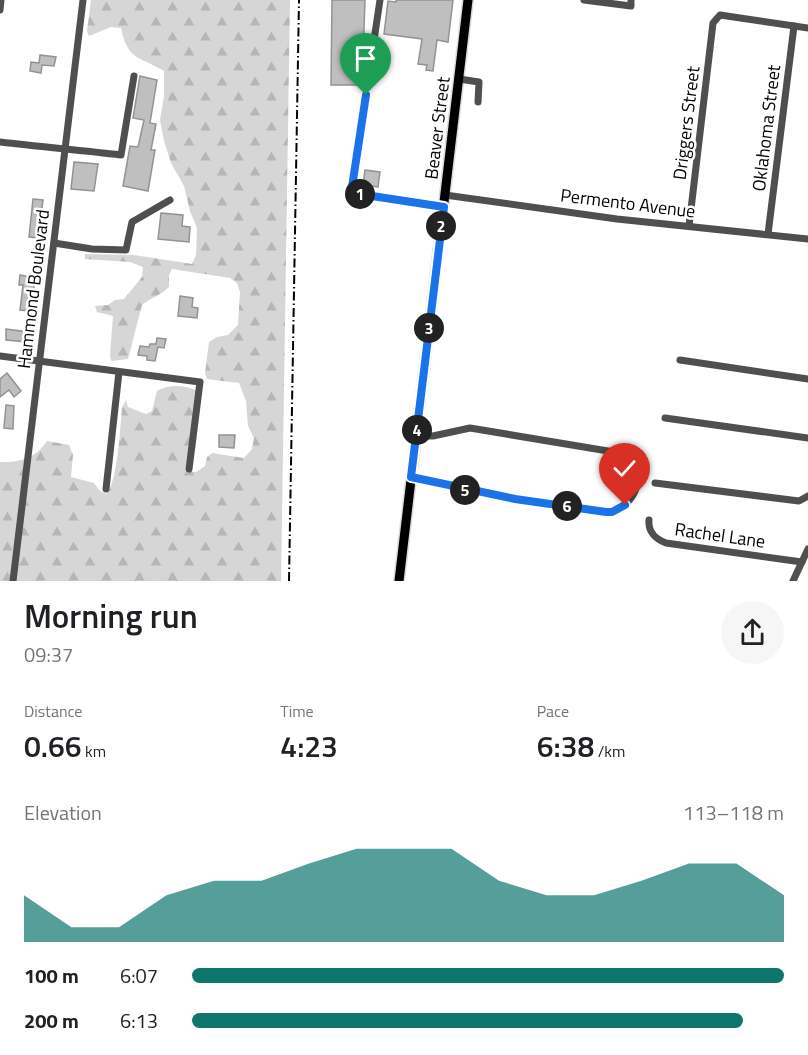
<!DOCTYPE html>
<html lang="en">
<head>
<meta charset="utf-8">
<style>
	:root { --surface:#fff; --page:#f6f6f6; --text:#202124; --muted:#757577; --accent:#0f766e }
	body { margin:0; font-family:"Titillium Web",sans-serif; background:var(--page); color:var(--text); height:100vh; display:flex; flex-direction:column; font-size:22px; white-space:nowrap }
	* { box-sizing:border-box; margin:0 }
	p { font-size:20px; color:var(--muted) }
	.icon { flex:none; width:33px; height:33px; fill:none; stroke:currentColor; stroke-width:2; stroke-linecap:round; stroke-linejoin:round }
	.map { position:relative; height:581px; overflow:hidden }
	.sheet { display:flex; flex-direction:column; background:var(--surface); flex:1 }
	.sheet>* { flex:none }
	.pin { position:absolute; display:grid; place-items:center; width:51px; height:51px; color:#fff; margin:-62px -26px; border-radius:50% 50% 50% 0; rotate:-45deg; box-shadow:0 0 6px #0007 }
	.pin .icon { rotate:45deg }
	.km { position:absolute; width:30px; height:30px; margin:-15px; border-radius:50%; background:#222; color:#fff; font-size:16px; line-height:30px; text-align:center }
	.round { display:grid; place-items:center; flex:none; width:63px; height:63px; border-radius:32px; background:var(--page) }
	.summary { display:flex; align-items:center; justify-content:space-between; height:102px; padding:0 24px }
	h1 { font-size:33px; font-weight:600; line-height:45px }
	.figures { display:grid; grid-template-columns:repeat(3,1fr); gap:9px; height:102px; padding:6px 24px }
	.figures div { display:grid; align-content:center }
	.figures b { font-size:30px; font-weight:600 }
	.figures small { font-size:16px; font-weight:400 }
	.figures p { font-size:16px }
	.chart { height:168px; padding:12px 24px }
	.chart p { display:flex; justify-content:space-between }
	.chart svg { width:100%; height:108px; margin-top:6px; fill:var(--accent); opacity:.7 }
	ul { padding:0 24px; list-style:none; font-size:20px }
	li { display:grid; grid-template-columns:96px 72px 1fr; align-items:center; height:45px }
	li i { height:15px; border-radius:8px; background:var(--accent) }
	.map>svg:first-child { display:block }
	.forest { fill:url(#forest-firs) }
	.building { fill:#bfbfbf; stroke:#939393; stroke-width:1.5 }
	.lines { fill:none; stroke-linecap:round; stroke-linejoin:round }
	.major-casing { stroke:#dbdbdb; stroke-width:12 }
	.minor { stroke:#4f4f4f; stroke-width:7 }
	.major { stroke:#000; stroke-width:9 }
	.rail { stroke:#000; stroke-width:2; stroke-dasharray:9 3 1.5 3; stroke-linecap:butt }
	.route-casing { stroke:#fff; stroke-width:12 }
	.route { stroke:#1a73e8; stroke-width:8 }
	.labels { text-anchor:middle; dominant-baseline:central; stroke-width:5; stroke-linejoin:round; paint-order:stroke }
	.street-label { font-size:18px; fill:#000; stroke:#fff }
</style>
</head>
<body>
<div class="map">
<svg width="808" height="581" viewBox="0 0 808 581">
	<defs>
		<pattern id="forest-firs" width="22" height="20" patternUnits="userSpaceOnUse" patternTransform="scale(1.5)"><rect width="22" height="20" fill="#d6d6d6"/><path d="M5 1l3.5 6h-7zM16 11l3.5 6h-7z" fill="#b6b6b6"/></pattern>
	</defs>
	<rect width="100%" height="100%" fill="#fff"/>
	<path class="forest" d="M91,0H290L281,581H0V462C19,463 36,458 47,441L69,445L73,455L71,477L94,483L100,491L107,494C118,478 120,428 122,408L126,400L128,407L146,414L152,411L157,391C169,384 185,385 197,391L185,471L196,472L205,466L207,457L212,453L244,458L252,449L254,438L248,426L246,401L239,383L207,379L205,373L209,342L217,337L228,335L238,325L240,292L237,283L230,278L172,269L169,275V287C161,295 151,298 142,305L128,359L111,361L110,355L113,316L97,312L95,306L108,305L115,300L124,299L142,277L143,267L130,262L85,259V254L134,255L192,264L196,255L197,228L190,211L184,186L171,163L164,141L160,120L164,96V71C139,56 128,61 121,28L111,27L89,36L87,31Z"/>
	<g class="building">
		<path d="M332,0H365L362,85H331Z"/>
		<path d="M396,0H453L448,42L437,40L433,71L426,70L427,65L418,64L422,39L384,34L388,1L396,2Z"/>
		<path d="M40,55L56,57L54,66L42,65L41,73L30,71L31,62L39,63Z"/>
		<path d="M140,76L157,80L150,123L156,124L151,150H155L148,191L123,186L130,146L138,147L144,120L133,118Z"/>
		<path d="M74,162L98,164L94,191L71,189Z"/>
		<path d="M365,170L380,172L378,187L363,185Z"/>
		<path d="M33,199L43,200L38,238L29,237Z"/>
		<path d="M161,213L183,215L182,226L190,227L189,242L158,239Z"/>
		<path d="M20,275L36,278L29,311L20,310L23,285H19Z"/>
		<path d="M180,296L193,298L192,307L198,308L197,318L178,316Z"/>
		<path d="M6,329L28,332L27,342L6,340Z"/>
		<path d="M157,338L166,339L164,348L158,347L155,361L147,360V356L138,355L140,346L149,347L150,344H156Z"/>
		<path d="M7,373L21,391L14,397L9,390L0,397V379Z"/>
		<path d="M6,405L14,406L13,429L4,428Z"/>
		<path d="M219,435H235L234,448L219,447Z"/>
	</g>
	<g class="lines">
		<defs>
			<path id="major" d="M399,581L468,0"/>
		</defs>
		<use href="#major" class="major-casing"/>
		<g class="minor">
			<path d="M380,0L352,187L359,194L444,207"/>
			<path d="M584,0L631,6V0"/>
			<path d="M0,10L1,0"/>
			<path d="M459,79L479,82L478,102"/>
			<path d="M0,142C41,147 80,150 121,155L134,76"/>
			<path d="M445,195L617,219L808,239"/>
			<path d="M689,226L713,23L720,15L808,28"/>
			<path d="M768,234L794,26"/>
			<path d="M54,243L92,249L126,250L132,222L170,200"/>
			<path d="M0,356L200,382L189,469"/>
			<path d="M680,360L808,379"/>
			<path d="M665,418L808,438"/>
			<path d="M411,477L515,499L606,512C633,510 646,480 633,457L620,453L470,428L433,436H416"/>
			<path d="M655,483L799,501L808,496"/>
			<path d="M106,489L119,372"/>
			<path d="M649,520C648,531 655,539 666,543L802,562"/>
			<path d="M13,581L83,0"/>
			<path d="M793,581L808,549"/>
		</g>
		<use href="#major" class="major"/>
		<path class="rail" d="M289,581L299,0"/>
	</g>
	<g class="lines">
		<defs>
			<path id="route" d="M366,95L352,187L359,194L444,207L411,477L515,499L606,512H612L625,505"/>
		</defs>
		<use href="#route" class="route-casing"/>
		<use href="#route" class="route"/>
	</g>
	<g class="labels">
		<g class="street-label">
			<text transform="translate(686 123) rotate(-83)">Driggers Street</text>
			<text transform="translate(437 128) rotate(-83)">Beaver Street</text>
			<text transform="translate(766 128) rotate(-83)">Oklahoma Street</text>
			<text transform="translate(628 203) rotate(7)">Permento Avenue</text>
			<text transform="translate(33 289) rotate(-83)">Hammond Boulevard</text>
			<text transform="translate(720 535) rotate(8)">Rachel Lane</text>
		</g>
	</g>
</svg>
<div class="pin" style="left:366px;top:95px;background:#1e9e55"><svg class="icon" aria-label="arrive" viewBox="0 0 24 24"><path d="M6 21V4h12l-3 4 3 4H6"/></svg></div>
<div class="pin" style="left:625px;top:505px;background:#d93025"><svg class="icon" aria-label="check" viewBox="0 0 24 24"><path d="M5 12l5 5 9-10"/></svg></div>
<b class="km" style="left:360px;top:194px">1</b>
<b class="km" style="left:441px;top:226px">2</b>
<b class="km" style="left:429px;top:328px">3</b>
<b class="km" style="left:417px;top:430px">4</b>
<b class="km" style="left:465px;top:490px">5</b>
<b class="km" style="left:567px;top:506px">6</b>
</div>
<section class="sheet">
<div class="summary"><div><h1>Morning run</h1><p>09:37</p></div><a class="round"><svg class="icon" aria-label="share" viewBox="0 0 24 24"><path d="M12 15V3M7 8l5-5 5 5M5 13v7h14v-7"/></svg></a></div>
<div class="figures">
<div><p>Distance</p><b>0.66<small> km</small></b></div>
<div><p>Time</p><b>4:23</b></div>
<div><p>Pace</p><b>6:38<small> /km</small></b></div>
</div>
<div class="chart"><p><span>Elevation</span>113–118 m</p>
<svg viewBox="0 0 160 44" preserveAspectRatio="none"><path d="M0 44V25L10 38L20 38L30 25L40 19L50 19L60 12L70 6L80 6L90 6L100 19L110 25L120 25L130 19L140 12L150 12L160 25V44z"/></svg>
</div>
<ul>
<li><b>100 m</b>6:07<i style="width:100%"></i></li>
<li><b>200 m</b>6:13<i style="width:93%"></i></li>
</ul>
</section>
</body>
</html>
